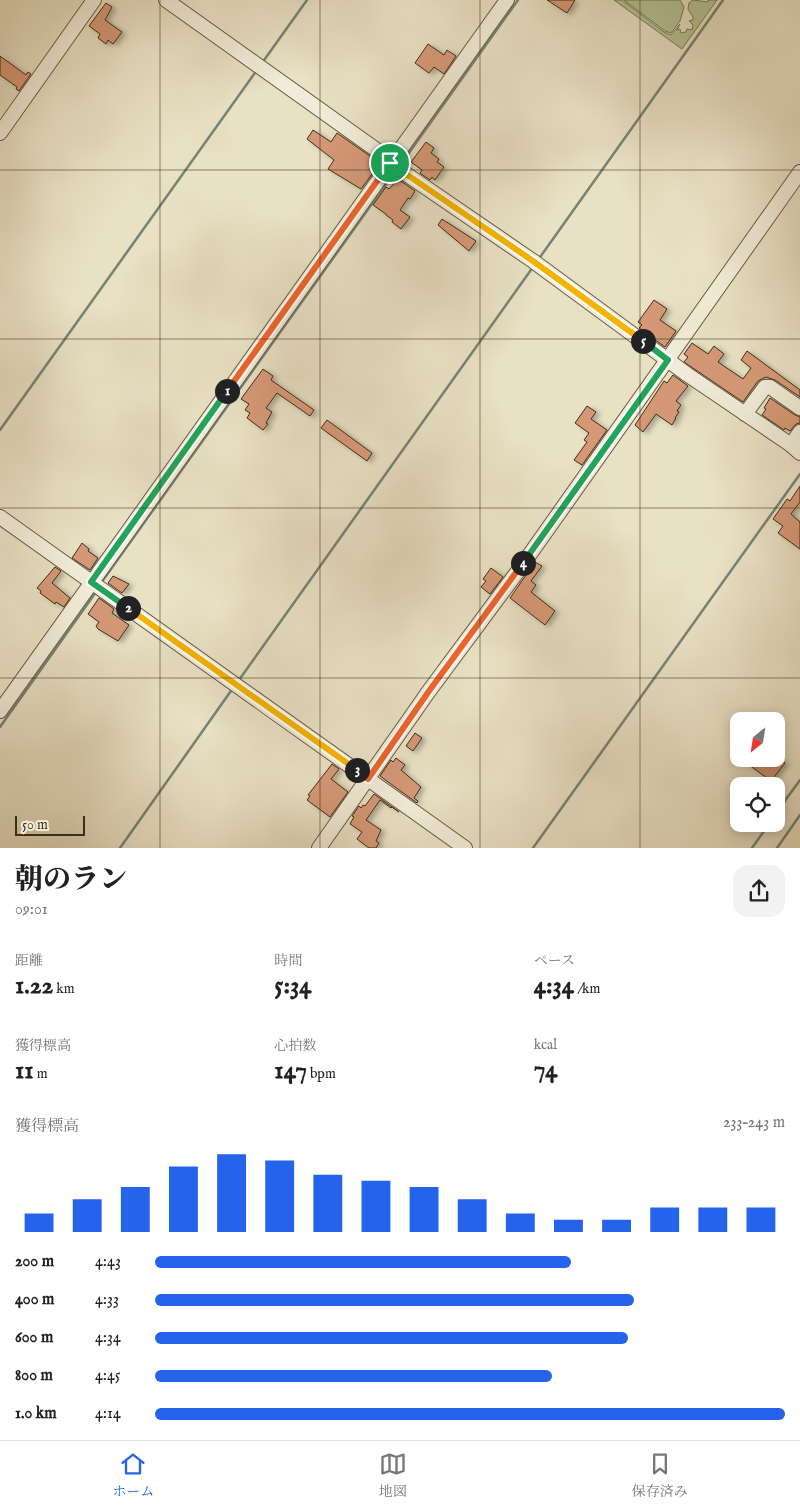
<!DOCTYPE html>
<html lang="ja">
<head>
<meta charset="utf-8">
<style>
	:root { --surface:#fff; --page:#f2f2f2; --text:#222; --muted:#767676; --line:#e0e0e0; --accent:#2563eb }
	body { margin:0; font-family:"IM FELL English","Noto Serif JP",serif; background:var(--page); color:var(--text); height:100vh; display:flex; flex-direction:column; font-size:19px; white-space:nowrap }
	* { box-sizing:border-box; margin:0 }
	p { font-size:16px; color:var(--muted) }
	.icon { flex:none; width:28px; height:28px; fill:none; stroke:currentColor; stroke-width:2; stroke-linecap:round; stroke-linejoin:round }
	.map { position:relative; height:848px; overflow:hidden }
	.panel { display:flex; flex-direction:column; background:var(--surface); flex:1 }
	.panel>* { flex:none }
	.needle { width:32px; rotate:210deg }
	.buttons { position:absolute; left:730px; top:712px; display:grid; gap:10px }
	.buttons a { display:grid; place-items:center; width:55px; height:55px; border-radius:10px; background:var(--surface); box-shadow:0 2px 12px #0003; font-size:25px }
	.scale { position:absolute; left:15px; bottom:12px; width:70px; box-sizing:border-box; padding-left:5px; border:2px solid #3e2e17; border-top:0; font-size:14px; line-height:18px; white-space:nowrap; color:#3e2e17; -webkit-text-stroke:4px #f1ecd9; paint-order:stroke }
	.pin { position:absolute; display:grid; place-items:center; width:42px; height:42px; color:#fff; margin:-21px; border:2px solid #fff; border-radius:50%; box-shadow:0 1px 5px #0007 }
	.km { position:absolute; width:25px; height:25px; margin:-12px; border-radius:50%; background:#222; color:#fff; font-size:14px; line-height:25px; text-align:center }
	.round { display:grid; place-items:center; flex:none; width:52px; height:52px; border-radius:15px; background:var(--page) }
	.summary { display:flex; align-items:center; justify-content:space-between; height:85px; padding:0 15px }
	h1 { font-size:28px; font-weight:800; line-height:38px }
	.figures { display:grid; grid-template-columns:repeat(3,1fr); gap:8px; height:85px; padding:5px 15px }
	.figures div { display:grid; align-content:center }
	.figures b { font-size:25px; font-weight:800 }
	.figures small { font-size:14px; font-weight:400 }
	.figures p { font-size:14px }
	.chart { height:140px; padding:10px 15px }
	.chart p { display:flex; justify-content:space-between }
	.chart svg { width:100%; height:90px; margin-top:5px; stroke:var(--accent); stroke-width:6 }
	ul { padding:0 15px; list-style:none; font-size:16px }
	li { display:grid; grid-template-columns:80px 60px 1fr; align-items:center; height:38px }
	li i { height:12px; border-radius:6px; background:var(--accent) }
	.menu { display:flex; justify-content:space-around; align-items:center; height:70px; border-top:1px solid var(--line); background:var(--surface); font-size:14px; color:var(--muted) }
	.menu a { display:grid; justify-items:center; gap:2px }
	.menu .on { color:var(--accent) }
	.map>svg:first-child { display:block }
	.green { fill:#b3c397; stroke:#787857 }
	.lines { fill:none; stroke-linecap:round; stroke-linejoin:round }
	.stream { stroke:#738477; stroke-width:2.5 }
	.building { fill:#d59876; stroke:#3e2e17; filter:url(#shadow) }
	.minor-casing { stroke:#695b42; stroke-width:16 }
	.minor { stroke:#f1ecd9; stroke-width:14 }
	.split-1-casing { stroke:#fff; stroke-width:10 }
	.split-2-casing { stroke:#fff; stroke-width:10 }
	.split-3-casing { stroke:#fff; stroke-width:10 }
	.split-4-casing { stroke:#fff; stroke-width:10 }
	.split-5-casing { stroke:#fff; stroke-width:10 }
	.split-6-casing { stroke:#fff; stroke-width:10 }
	.split-1 { stroke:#f0652b; stroke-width:6 }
	.split-2 { stroke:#22a559; stroke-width:6 }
	.split-3 { stroke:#f5b400; stroke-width:6 }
	.split-4 { stroke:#f0652b; stroke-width:6 }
	.split-5 { stroke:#22a559; stroke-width:6 }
	.split-6 { stroke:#f5b400; stroke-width:6 }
	.grid { fill:none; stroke:#3e2e17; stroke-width:1; stroke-opacity:0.55 }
</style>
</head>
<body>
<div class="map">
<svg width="800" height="848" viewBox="0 0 800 848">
	<defs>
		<filter id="shadow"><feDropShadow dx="4" dy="2" stdDeviation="2.5" flood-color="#0004"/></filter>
	</defs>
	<rect width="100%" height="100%" fill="#e9e1c4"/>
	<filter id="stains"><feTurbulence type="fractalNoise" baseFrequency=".004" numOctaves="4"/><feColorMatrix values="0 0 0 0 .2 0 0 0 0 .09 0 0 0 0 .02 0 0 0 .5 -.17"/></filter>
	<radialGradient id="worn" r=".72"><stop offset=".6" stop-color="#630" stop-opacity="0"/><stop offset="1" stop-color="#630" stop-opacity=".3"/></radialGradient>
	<g class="green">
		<path d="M614,0H622L664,32L671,35L680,24L677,30L680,29L681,33L686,32L687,29L692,30L693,25L689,21L693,20V17L688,9L689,3L693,0L708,2V0H717L682,49Z"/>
		<path d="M624,0H680L684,7L680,21L671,33L665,31Z"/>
	</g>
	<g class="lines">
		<g class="stream">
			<path d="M262,63L307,0"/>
			<path d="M401,164L518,0"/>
			<path d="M538,260L723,0"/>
			<path d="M0,430L257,70"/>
			<path d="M101,583L394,173"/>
			<path d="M239,680L533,267"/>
			<path d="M0,727L96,592"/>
			<path d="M776,813L800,780"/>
			<path d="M120,848L233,688"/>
			<path d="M533,848L800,474"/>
			<path d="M752,848L769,824"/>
			<path d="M777,848L800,815"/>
		</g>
	</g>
	<g class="building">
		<path d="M547,0H575L567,13Z"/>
		<path d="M106,3L112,7L105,20L122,32L113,44L108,40L106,44L98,38L100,34L89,26Z"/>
		<path d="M428,44L444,55L447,50L456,56L444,74L434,67L429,73L415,63Z"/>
		<path d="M0,56L26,75L28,72L31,74L19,91L16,89L17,87L0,75Z"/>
		<path d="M313,130L331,142L337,133L380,163L361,189L328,169L334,160L307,139Z"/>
		<path d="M426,142L434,148L431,153L439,159L437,162L444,167L435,180L432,177L430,180L420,173L422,170L411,162Z"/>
		<path d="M398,179L415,191L410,199L408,198L400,210L410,217L401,229L392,222L393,220L386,215V214L373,205L386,187L389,189Z"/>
		<path d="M442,219L476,241L469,251L438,225Z"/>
		<path d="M654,300L667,309L660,320L676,331L665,347L639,328L642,325L638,322Z"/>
		<path d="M692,343L708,354L714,346L724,354L718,362L743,379L751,368L741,360L747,351L800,390V397L775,380L766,377L758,381L743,402L684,362L688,357L684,354Z"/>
		<path d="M263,369L273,376L271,380L314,410L310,416L277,393L266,408L272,412L266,423L268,424L263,430L247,418L250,413L245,410L249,404L241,399Z"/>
		<path d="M673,375L688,386L676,401L681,405L677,411L679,412L675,418H676L672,425L656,414L643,432L635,425L664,381L667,383Z"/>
		<path d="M770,398L795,415L800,417V423L796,424L790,431L785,428L784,430L762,415L766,409L764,408Z"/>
		<path d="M587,406L596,412L591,419L607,430L582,465L574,460L587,442L584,440L589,433L575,423Z"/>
		<path d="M327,420L372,453L367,461L321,428Z"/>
		<path d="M800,486V502L791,514L800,522V549L778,533L783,526L773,519L787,499L790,501Z"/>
		<path d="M82,543L89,549L88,551L98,558L90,570L72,558Z"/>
		<path d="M535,562L542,566L531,581L536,585L531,592L555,611L545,625L510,598Z"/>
		<path d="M55,567L61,571L52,583L70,598L64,607L56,602L55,604L40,593L41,591L37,588Z"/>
		<path d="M491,568L503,577L490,594L481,587L486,581L483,579Z"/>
		<path d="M113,576L129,584L122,593L108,583Z"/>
		<path d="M99,598L114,609L112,613L129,625L118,641L98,629L96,626L99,622L88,614Z"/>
		<path d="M415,733L422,738L413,751L406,746Z"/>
		<path d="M396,758L405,765L401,770L421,787L414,798L418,801L417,803L380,776L391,760L393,762Z"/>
		<path d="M741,759H780L785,763L771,781Z"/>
		<path d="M332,764L339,769L331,779L348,792L330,817L307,800L310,796L308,795Z"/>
		<path d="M374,794L399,812L392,807L391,808L380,800L366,820L381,830L376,841L379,843L376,848H369L357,839L362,832L350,824L354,817L352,816L359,806L361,808L363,805L365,806Z"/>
	</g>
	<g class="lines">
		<defs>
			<g id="minor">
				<path d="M166,0L392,161"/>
				<path d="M0,133L94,0"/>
				<path d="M390,163L533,261L688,375L791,445L800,453"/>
				<path d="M745,414L765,387H770L800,408"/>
				<path d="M791,445L800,432"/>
				<path d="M0,517L465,848"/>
				<path d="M0,711L507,0"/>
				<path d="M319,848L429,691L518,571L800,172"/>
			</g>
		</defs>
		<use href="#minor" class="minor-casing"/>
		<use href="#minor" class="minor"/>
	</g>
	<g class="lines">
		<defs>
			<path id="split-1" d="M227,391L390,163"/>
			<path id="split-2" d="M128,608L91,582L227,391"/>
			<path id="split-3" d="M128,608L357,770"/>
			<path id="split-4" d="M357,770L368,779L429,691L523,563"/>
			<path id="split-5" d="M523,563L668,360L643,341"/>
			<path id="split-6" d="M390,163L533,261L643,341"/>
		</defs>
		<use href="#split-1" class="split-1-casing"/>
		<use href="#split-2" class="split-2-casing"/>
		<use href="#split-3" class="split-3-casing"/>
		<use href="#split-4" class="split-4-casing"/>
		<use href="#split-5" class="split-5-casing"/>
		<use href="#split-6" class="split-6-casing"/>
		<use href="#split-1" class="split-1"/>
		<use href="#split-2" class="split-2"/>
		<use href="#split-3" class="split-3"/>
		<use href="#split-4" class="split-4"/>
		<use href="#split-5" class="split-5"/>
		<use href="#split-6" class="split-6"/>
	</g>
	<path class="grid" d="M160,0V848M320,0V848M480,0V848M640,0V848M0,170H800M0,339H800M0,508H800M0,678H800"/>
	<rect width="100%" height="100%" filter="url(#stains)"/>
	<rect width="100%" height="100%" fill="url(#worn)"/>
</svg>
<div class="buttons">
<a><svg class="needle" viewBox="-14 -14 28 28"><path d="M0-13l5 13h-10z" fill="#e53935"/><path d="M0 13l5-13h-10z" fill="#767676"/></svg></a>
<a><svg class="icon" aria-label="locate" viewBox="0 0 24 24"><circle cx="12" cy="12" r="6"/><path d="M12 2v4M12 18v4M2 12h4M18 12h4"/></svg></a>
</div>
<div class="scale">50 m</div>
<div class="pin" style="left:390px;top:163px;background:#1e9e55"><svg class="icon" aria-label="arrive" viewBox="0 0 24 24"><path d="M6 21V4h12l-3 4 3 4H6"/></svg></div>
<b class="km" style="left:227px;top:391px">1</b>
<b class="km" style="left:128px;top:608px">2</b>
<b class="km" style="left:357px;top:770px">3</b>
<b class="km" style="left:523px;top:563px">4</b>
<b class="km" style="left:643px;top:341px">5</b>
</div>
<section class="panel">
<div class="summary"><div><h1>朝のラン</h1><p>09:01</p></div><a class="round"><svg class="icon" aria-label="share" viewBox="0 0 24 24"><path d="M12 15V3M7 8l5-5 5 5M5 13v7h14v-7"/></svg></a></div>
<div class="figures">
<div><p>距離</p><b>1.22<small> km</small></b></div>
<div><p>時間</p><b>5:34</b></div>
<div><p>ペース</p><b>4:34<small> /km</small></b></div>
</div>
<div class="figures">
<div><p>獲得標高</p><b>11<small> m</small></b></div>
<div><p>心拍数</p><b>147<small> bpm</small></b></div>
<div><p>kcal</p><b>74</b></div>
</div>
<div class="chart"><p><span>獲得標高</span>233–243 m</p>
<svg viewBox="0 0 160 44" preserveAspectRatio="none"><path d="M5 44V35M15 44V28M25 44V22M35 44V12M45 44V6M55 44V9M65 44V16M75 44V19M85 44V22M95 44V28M105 44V35M115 44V38M125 44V38M135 44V32M145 44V32M155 44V32"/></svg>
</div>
<ul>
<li><b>200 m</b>4:43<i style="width:66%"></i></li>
<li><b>400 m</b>4:33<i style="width:76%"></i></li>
<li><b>600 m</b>4:34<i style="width:75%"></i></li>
<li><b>800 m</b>4:45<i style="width:63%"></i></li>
<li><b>1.0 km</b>4:14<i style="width:100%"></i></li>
</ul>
</section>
<nav class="menu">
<a class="on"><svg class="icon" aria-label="home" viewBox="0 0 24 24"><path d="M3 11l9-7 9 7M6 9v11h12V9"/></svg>ホーム</a>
<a><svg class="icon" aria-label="map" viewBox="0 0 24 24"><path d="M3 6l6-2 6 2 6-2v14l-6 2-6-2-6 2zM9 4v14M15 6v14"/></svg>地図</a>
<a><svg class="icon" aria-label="saved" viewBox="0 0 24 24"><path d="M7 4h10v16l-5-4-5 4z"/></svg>保存済み</a>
</nav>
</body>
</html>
